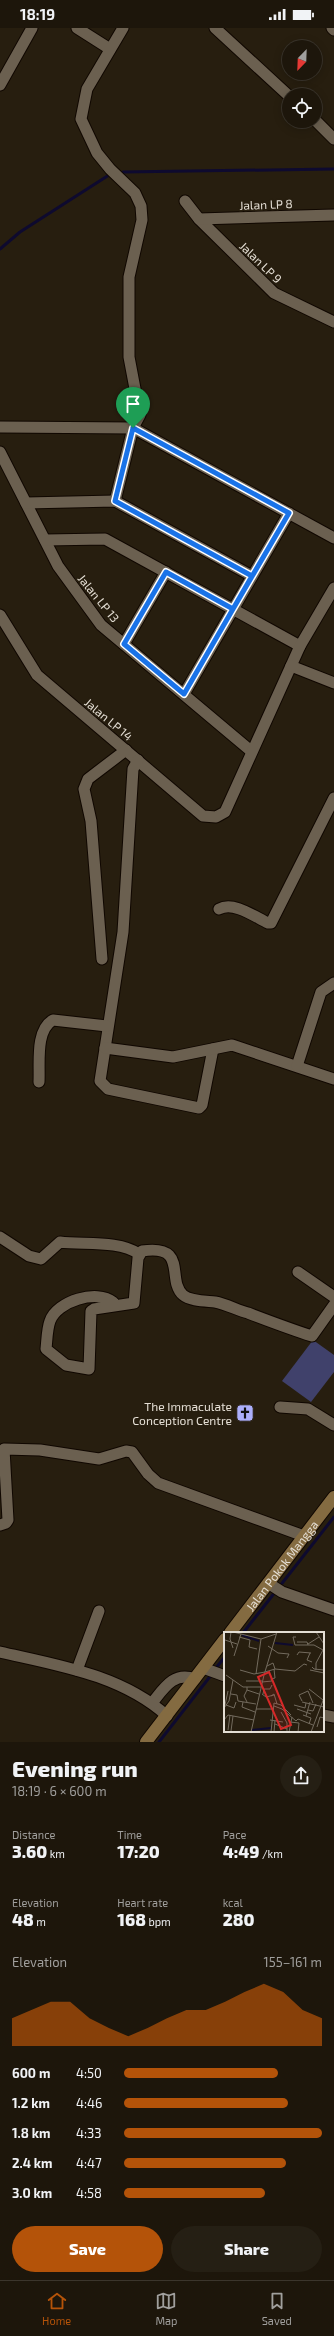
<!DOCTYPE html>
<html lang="en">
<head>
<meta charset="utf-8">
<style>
	:root { --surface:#1d160b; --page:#251f14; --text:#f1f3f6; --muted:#a09f9d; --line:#3b352c; --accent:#b45309 }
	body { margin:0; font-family:"Exo 2",sans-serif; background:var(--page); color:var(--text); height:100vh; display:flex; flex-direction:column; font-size:15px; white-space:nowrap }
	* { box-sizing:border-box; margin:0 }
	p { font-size:13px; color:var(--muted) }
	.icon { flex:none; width:22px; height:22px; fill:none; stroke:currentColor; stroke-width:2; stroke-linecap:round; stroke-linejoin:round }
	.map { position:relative; height:1714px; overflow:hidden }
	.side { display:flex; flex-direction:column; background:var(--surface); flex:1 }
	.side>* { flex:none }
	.needle { width:26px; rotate:203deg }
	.buttons { position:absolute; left:282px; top:12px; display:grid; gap:8px }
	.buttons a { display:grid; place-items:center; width:40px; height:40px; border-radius:50%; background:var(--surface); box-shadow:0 2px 10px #0003,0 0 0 1px var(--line); font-size:20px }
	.pin { position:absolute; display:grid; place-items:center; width:34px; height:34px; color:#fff; margin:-41px -17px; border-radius:50% 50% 50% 0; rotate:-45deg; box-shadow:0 0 4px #0007 }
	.pin .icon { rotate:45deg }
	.round { display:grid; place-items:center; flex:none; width:42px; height:42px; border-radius:21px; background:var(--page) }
	.summary { display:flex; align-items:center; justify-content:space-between; height:68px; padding:0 12px }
	h1 { font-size:22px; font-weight:800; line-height:30px }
	.metrics { display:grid; grid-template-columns:repeat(3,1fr); gap:6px; height:68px; padding:4px 12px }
	.metrics div { display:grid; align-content:center }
	.metrics b { font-size:17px; font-weight:800 }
	.metrics small { font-size:11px; font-weight:400 }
	.metrics p { font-size:11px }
	.chart { height:112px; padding:8px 12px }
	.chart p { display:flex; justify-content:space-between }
	.chart svg { width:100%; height:72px; margin-top:4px; fill:var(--accent); opacity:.7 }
	.primary-button { display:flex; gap:8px; margin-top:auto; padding:8px 12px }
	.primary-button a { flex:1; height:46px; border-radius:24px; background:var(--accent); color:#fff; font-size:16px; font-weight:800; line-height:46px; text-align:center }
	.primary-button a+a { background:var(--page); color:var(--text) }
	ul { padding:0 12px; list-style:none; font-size:13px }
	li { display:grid; grid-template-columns:64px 48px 1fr; align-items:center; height:30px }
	li i { height:10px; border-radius:5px; background:var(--accent) }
	.status { display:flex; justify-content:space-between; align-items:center; height:28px; padding:0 20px; background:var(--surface); direction:ltr }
	.status svg { height:11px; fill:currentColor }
	.tab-bar { display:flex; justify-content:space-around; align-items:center; height:56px; border-top:1px solid var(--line); background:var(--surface); font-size:11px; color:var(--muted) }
	.tab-bar a { display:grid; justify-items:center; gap:2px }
	.tab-bar .active { color:var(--accent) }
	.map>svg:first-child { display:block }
	.green { fill:#40416b }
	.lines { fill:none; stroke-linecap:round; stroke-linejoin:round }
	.stream { stroke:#0e0a2f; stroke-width:3 }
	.street-casing { stroke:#100700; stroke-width:13 }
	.secondary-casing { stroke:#100700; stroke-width:14 }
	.street { stroke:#6b6050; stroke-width:11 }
	.secondary { stroke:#846b41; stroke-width:12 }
	.route-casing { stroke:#fff; stroke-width:8 }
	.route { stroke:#1a73e8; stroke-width:5 }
	.labels { text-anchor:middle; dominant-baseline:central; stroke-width:3.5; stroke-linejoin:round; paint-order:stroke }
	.street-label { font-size:12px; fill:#e4ded4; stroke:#271e0f }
	.poi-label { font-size:12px; fill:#e4ded4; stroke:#271e0f; text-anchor:end }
	.inset-river { fill:none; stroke:#0e0a2f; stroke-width:2 }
	.inset-road { fill:none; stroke:#736b5e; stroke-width:1 }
	.view { fill:#d62828; fill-opacity:0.15; stroke:#d62828; stroke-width:2 }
	.inset-edge { fill:none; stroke:#e4ded4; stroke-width:2 }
</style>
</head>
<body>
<div class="status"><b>18:19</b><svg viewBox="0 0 49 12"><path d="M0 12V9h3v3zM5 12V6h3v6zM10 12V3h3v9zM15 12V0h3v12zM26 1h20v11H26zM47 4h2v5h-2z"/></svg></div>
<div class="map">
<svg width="334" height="1714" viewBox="0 0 334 1714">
	<rect width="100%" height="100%" fill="#271e0f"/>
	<path class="green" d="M313,1312L334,1327V1344L311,1374L282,1353Z"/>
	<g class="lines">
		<g class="stream">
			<path d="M123,144L334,141"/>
			<path d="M0,221L20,204L109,147"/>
			<path d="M243,1605L334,1489"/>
			<path d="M215,1641L225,1629"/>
			<path d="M159,1714L212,1646"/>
		</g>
		<defs>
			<g id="street">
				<path d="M77,0L110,21"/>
				<path d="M215,0L289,68"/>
				<path d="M332,0L334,2"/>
				<path d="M0,57L32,0"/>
				<path d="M315,92L334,111"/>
				<path d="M185,173L199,191L274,265L334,294"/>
				<path d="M199,191L334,187"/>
				<path d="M0,399L133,400L334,510"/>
				<path d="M0,424L58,538L101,597L251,723"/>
				<path d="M115,473L133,400L140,387L129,329V249L142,192L141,178L135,165L110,141L97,125L81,91L87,61L123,0"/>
				<path d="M26,475L115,473L252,548"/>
				<path d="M45,512L105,511L300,618"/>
				<path d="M0,587L37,647L203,788L216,789L225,784L300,618L334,560"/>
				<path d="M124,616L166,544"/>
				<path d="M291,638L334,655"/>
				<path d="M184,666L289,485"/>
				<path d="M138,732L133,741L123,904L100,1053L108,1061L199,1080L202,1077L213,1021"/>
				<path d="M219,881C234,873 255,889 268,895H271L334,770"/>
				<path d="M102,931L91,793L84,761L88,751L126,722"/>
				<path d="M105,1020L173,1029L232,1017L334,1051"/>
				<path d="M297,1038L321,964L334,955"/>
				<path d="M39,1054C40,1036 35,1002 53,992L107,998"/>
				<path d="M0,1209L29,1228L41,1231L60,1214C84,1217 119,1212 139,1226"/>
				<path d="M298,1244L334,1269"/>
				<path d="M114,1278L113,1274C97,1261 57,1273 50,1293C47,1301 47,1312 46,1321L66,1337L89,1341L91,1283L94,1281L134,1275L138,1230L142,1223C189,1216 166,1252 183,1267C190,1273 206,1273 215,1274C226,1276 237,1282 248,1285C269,1293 290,1301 312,1308L334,1277"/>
				<path d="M280,1379L308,1381L334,1397"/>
				<path d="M0,1497L6,1495L8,1492L4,1421L40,1422L99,1431L126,1423L132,1424L148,1446L158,1455L304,1508"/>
				<path d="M268,1555L282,1564L334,1582"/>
				<path d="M0,1624C57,1637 122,1647 167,1688"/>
				<path d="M203,1640L225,1648"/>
				<path d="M77,1642L99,1583"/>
				<path d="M152,1675C164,1660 174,1643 195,1651"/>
				<path d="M323,1687L334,1689"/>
			</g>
			<g id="secondary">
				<path id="s1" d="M230,1605L334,1469"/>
				<path d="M146,1714L225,1611"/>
			</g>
		</defs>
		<use href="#street" class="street-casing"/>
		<use href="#secondary" class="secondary-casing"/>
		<use href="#street" class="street"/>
		<use href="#secondary" class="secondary"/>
	</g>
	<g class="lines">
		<defs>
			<path id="route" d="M133,400L115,473L252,548L184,666L124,616L166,544L233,581L289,485L133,400"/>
		</defs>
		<use href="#route" class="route-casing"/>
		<use href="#route" class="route"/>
	</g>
	<defs>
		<symbol id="church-square" viewBox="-11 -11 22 22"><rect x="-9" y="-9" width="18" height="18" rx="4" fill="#acaffb" stroke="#271e0f"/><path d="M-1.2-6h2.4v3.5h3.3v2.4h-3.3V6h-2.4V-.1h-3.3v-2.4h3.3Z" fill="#111"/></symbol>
	</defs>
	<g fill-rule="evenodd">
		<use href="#church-square" x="235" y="1375" width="20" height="20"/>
	</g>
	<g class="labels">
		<g class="street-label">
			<text transform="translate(266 176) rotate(-2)">Jalan LP 8</text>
			<text transform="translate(261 234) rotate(44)">Jalan LP 9</text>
			<text transform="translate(99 570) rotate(51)">Jalan LP 13</text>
			<text transform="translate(109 691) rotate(40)">Jalan LP 14</text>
			<text stroke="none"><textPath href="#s1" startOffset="85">Jalan Pokok Mangga</textPath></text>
		</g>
		<g class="poi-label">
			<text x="232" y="1378">The Immaculate<tspan x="232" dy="14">Conception Centre</tspan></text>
		</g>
	</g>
	<g transform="translate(224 1604)">
		<rect width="100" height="100" fill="#271e0f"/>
		<path class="inset-river" d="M18,3L35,9M51,11L69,13M28,98L47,96"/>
		<path class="inset-road" d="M7,0L6,7L9,16M9,0L37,7M92,0L100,12M15,5L26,8L25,15L33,17M72,5H69L71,13H90L99,18M37,7L52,2M1,8L13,12M73,10H83L84,13M84,12L95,5M44,14L54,21M54,21L65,22L63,26M86,21L83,28L88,30M73,23L75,20L87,21M10,24L17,2M43,34L49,31L51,37M88,35L90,37L100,38M16,38L30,42L41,40M86,38L100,41M92,38V31L99,18M41,40L51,37L71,39L80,32L83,33M32,42L37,7M2,43L19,55H37M22,49H38M38,50L48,49L47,47L51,46L50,37M23,55V58L35,62M85,57L99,68M7,62L13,63L14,69L32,72M38,62L42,65L50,63M39,62L40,57H46L48,53M47,64L50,62L53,72M78,69L75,63L84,59L89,71M19,70L18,75L31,80M23,70L20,64L23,58M78,70L100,75M1,73L4,59M2,73L10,76L12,70M70,73L81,76L82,71M50,74L58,77L72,89L74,87L89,93M0,76L5,69L9,48M32,77H50M73,77L87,82M84,78L89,79L92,72M57,80L63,91V100M79,83L87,86L85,92M82,84L86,70M0,88L4,83L30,88M46,88L59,90M66,90L75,91L74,100M51,92L63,97M93,95L96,85L100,86M4,98L6,83M7,99L9,84M27,100L40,43L53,0M47,100L50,71L57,73L67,83M50,100L51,88M65,100L68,85M87,100L100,66"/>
		<path class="view" d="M45,40L67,93L57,97L34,45Z"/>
		<rect width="100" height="100" class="inset-edge"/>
	</g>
</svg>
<div class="buttons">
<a><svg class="needle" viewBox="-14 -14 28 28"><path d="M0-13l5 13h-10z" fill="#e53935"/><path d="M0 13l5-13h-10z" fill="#a09f9d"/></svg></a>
<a><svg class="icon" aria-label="locate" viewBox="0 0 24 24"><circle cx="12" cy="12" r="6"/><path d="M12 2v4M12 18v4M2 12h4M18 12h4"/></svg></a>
</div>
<div class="pin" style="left:133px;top:400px;background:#1e9e55"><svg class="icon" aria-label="arrive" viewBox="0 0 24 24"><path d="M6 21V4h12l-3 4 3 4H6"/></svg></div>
</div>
<section class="side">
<div class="summary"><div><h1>Evening run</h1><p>18:19 · 6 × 600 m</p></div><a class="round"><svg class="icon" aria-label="share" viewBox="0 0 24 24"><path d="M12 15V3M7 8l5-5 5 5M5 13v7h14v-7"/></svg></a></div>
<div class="metrics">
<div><p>Distance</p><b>3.60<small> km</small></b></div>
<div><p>Time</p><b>17:20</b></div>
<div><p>Pace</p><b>4:49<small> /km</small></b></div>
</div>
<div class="metrics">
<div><p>Elevation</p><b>48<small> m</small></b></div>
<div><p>Heart rate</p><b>168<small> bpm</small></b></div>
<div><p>kcal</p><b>280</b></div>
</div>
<div class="chart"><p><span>Elevation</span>155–161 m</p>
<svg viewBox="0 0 160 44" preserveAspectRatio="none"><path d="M0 44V27L10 22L20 17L30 17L40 27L50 33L60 38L70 33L80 27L90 22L100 22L110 17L120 11L130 6L140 11L150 22L160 27V44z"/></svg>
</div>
<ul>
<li><b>600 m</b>4:50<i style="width:78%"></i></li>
<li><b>1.2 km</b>4:46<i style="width:83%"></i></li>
<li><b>1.8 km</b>4:33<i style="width:100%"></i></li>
<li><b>2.4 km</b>4:47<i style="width:82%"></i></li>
<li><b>3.0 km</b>4:58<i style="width:71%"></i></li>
</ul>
<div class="primary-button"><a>Save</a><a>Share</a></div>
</section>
<nav class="tab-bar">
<a class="active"><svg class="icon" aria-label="home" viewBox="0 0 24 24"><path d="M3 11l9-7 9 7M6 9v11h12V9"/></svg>Home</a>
<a><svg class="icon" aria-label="map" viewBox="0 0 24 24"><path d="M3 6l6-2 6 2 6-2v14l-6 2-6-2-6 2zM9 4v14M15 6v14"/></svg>Map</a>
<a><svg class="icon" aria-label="saved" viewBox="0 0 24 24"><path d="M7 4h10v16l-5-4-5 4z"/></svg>Saved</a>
</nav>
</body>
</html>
